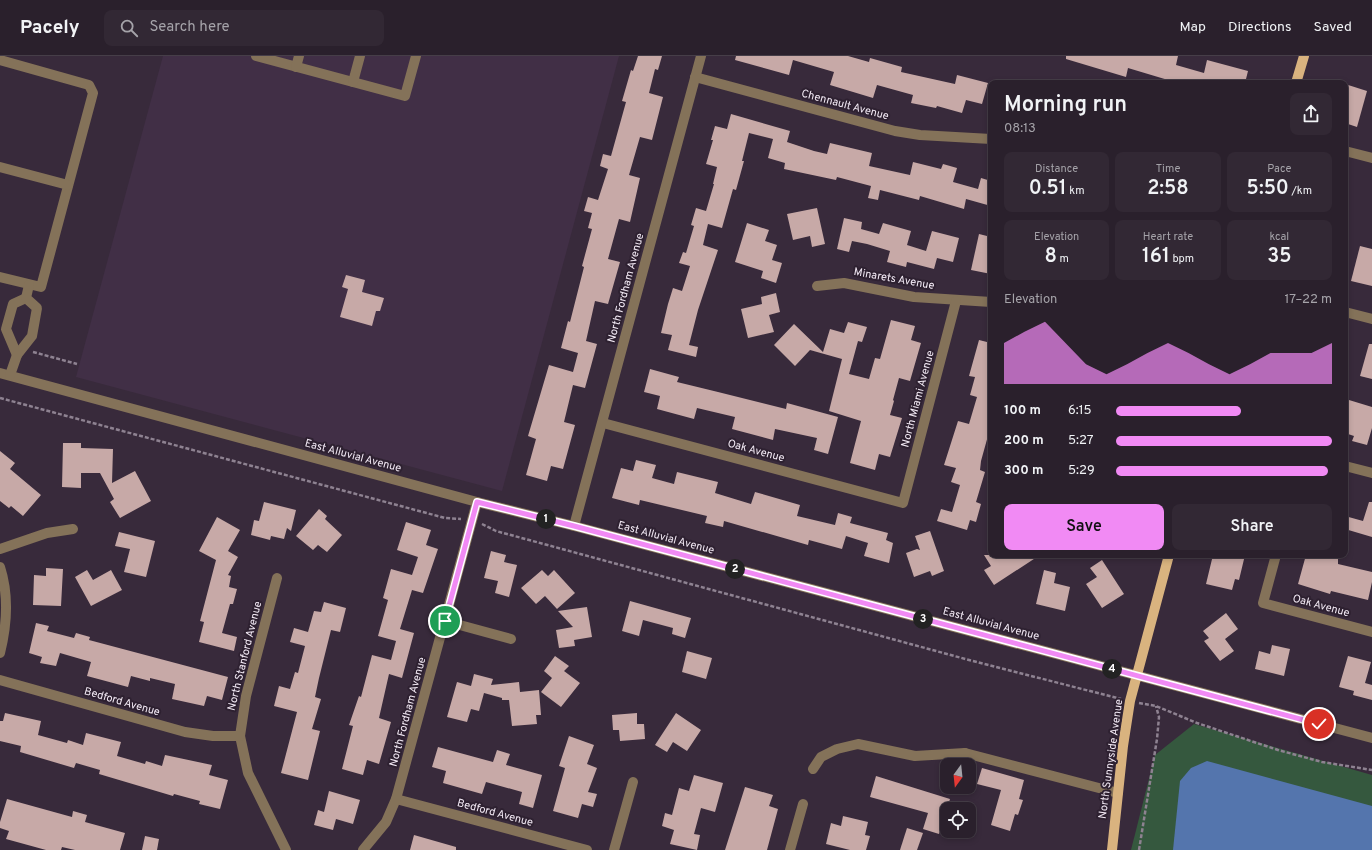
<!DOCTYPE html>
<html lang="en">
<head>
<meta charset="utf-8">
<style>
	:root { --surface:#2a202c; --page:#322834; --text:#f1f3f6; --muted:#a5a3a9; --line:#463e48; --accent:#f18af4 }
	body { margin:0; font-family:Overpass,sans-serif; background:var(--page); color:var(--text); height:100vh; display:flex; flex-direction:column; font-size:15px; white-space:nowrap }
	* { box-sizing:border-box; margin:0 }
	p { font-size:13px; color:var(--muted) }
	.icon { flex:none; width:22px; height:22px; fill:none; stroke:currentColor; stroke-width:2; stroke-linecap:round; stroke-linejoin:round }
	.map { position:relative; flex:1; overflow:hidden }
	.sheet { position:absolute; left:988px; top:24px; width:360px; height:478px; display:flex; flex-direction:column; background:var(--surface); border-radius:8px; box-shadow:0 2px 6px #0003,0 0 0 1px var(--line) }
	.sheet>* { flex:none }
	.needle { width:26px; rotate:195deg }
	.buttons { position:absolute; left:940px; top:702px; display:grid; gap:8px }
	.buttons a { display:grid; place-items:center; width:36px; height:36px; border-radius:8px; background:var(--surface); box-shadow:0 2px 6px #0003,0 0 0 1px var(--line); font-size:20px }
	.pin { position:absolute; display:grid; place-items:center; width:34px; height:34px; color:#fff; margin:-17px; border:2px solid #fff; border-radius:50%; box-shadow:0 1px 4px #0007 }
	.km { position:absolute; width:20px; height:20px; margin:-10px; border-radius:50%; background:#222; color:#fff; font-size:11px; line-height:20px; text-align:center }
	.round { display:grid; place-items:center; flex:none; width:42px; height:42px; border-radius:8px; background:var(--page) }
	.headline { display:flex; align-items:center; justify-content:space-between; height:68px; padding:0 16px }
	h1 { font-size:22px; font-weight:600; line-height:30px }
	.stats { display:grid; grid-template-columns:repeat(3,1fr); gap:6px; height:68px; padding:4px 16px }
	.stats div { display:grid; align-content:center; border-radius:8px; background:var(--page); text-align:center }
	.stats b { font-size:20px; font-weight:600 }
	.stats small { font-size:11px; font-weight:400 }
	.stats p { font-size:11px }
	.chart { height:112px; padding:8px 16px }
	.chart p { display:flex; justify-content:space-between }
	.chart svg { width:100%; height:72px; margin-top:4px; fill:var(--accent); opacity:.7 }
	.primary-button { display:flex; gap:8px; margin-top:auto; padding:8px 16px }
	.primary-button a { flex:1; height:46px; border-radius:8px; background:var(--accent); color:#111; font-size:16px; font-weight:600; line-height:46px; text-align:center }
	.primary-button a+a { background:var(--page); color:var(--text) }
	ul { padding:0 16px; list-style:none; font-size:13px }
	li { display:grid; grid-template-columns:64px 48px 1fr; align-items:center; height:30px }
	li i { height:10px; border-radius:5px; background:var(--accent) }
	header { display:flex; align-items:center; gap:24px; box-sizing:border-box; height:56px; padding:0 20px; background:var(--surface); border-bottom:1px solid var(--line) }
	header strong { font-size:19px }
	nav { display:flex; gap:22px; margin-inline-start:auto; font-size:14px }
	.search { width:280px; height:36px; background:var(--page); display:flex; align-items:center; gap:10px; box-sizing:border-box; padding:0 14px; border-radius:8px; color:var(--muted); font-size:15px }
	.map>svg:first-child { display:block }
	.built { fill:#412f46 }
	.green { fill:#35583e }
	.water { fill:#5475ad }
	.building { fill:#c7a9a7 }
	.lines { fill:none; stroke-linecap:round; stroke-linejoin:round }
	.path { stroke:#8e8291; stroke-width:2.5; stroke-dasharray:4 2; stroke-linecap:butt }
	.minor { stroke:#847259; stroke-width:10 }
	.major { stroke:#d9b37f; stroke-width:10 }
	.route-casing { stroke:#fff; stroke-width:8 }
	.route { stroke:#f18af4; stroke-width:5 }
	.labels { text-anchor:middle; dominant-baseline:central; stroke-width:4; stroke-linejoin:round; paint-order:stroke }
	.street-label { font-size:11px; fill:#f5ecf7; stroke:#2e2131 }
</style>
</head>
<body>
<header>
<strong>Pacely</strong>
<div class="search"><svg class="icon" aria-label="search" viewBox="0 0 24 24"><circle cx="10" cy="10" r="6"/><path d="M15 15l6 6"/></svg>Search here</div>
<nav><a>Map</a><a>Directions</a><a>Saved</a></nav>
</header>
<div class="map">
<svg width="1372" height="794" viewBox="0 0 1372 794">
	<rect width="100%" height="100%" fill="#382a3b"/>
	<path class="built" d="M163,0H619L502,435L76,321Z"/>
	<path class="green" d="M1194,668L1372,719V794H1131L1155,699Z"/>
	<path class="water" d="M1207,705L1372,750V794H1173L1180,725L1191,712Z"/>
	<g class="building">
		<path d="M638,0H662L658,14L655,13L649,37L663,41L652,84L640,81L629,119L640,122L630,166L619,163L608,203L620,206L608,248L595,245L586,285L597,288L585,332L573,329L564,366L575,369L563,413L551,410L547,425L526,419L536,383L528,380L549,309L573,316L578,297L561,292L568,265L570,266L584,211L582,210L592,173L588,172L592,157L584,155L588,141L598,144L608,113L600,110L603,98L611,100L626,46L622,45L631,14L633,15Z"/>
		<path d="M736,0H848L869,6L870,2L902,11L901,16L955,28L957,19L988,27L982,48L966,44L962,57L937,50L936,52L911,47L913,39L877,29L873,42L830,29L834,16L793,4L789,19L735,4Z"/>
		<path d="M1066,0H1178L1176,9L1204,17L1207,4L1248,15L1245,27H1178L1128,12L1126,21L1066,3Z"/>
		<path d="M1345,28L1367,35L1357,71L1345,67Z"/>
		<path d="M731,58L790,75L787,86L814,95L827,98L830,87L872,97L869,110L910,119L913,106L941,113L943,108L957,112L953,126L978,133L981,122L991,125V150L966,143L964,153L920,140L919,144L880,134L878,144L868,142L871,130L837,121L836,124L784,113L785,107L768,102L773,83L749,77L742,105H744L736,134L733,133L722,172L708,168L703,189L718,194L698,254L689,289L698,291L696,301L668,294L672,279L661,277L668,248L673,232L682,235L690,210L679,207L683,196L686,197L694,170L691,169L696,152L706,155L714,128H713L717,111L706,108L713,84H711L715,70L727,73Z"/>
		<path d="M817,152L825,188L812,191L810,180L793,184L787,158Z"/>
		<path d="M844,162L862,166L861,173L879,178L883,167L911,175L907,189L926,195L932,175L959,182L953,206L937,202L934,213L907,206L906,211L887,206L890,195L867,188L852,185L849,196L837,193Z"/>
		<path d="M747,167L769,174L765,185L777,189L772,204L782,207L776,227L761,222L763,215L735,206Z"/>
		<path d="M979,178L991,181V218L971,214Z"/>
		<path d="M1360,190L1372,193V230L1351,225Z"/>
		<path d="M346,219L365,224L362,236L384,242L380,255H376L372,270L340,261L348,233L342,231Z"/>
		<path d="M776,237L780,256L769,259L774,276L748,282L741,253L762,248L761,241Z"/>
		<path d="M891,264L915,270L911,284L921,287L910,325L899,322L893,344L894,345L890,359L902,362L890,401L879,398L875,414L850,407L861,365L829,355L842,303L810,294L795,310L774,289L794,268L823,296L830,273L844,277L848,266L867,271L862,286L858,285L849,318L869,323L875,302L880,303Z"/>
		<path d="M979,284L991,287V369L981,405L980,414L985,416L976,446L981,448L976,466L970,464L967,474L937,465L941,453L952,456L960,429L951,426L956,412L944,409L958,365L969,368L977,341L970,339L975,321L969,320Z"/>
		<path d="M1369,288H1372V323L1360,320Z"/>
		<path d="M650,313L679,321L677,326L718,336L786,353L787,347L838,361L828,398L814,394L817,382L775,373L773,384L732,373L735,361L697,352L694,363L657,353L660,340L644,336Z"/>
		<path d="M1349,344L1372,351V372L1367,389L1352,385L1354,380L1345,377V357Z"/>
		<path d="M63,387H81V392L113,393L112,427L135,415L151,445L120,462L110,446L114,443L100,417H81V432L62,431Z"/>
		<path d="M0,395L15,407L10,413L41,439L23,460L11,450L9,452L0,445Z"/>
		<path d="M636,404L656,409L652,422L674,428L677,416L718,426L715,437L751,448L755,436L800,449L797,460L835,469L838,457L852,461L850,467L888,477L886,484L893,487L889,507L864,500L868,487L846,480L842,493L809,484L808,489L724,465L723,471L705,467L707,460L640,444L639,449L612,442L621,412L633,415Z"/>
		<path d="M264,446L296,454L291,475L287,472L284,483L271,480L270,484L251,479L254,464L259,465Z"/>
		<path d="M1369,446H1372V481L1345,473V460L1363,465Z"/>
		<path d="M319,453L327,460L325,463L342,479L327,496L318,489L313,494L296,480Z"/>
		<path d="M217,461L240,474L228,495L238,501L228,519L231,520L229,531L237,533L233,548H230L222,577L237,581L234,595L199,586L204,566L200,565L216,504L199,495Z"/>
		<path d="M406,466L431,474L426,489L438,493L423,537L412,534L400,573L414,577L402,622L389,618L379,662L391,666L379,708L367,704L363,719L342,713L353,670L349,669L359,640L361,641L372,599L391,604L396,585L378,580L388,544L383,542L391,513L412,519L418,501L397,494Z"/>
		<path d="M930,475L944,515L932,520L930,515L914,521L906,497L917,493L920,494L915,480Z"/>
		<path d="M119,476L155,485L146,521L124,516L130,493L115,490Z"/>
		<path d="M491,495L506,499L504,506L517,509L509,541L495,537L498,525L484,522Z"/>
		<path d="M984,499H1040L994,529L984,514L991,510Z"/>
		<path d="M1213,499H1245L1239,524L1235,523L1232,534L1206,528Z"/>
		<path d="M1306,499H1325L1338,503V508L1372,516V526L1368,544L1331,535L1330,538L1298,528Z"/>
		<path d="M1102,504L1124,538L1102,552L1086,528L1097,521L1090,512Z"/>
		<path d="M46,512L63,513L61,550L33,549L34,519L46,520Z"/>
		<path d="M87,514L93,524L111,514L122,534L91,550L75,521Z"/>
		<path d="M542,514L548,520L554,514L575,537L557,553L545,540L536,548L521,532Z"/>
		<path d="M1044,514L1056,517L1054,527L1070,531L1065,555L1036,548Z"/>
		<path d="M630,545L691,562L685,582L672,578L673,572L643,564L639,580L622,575Z"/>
		<path d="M324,546L346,552L340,576L331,574L319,622L315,641L321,643L312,673L320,675L308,724L281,717L297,656L274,650L279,630L290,633L295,616L298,617L305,590L290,586L294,572L308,576L314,555L321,556Z"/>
		<path d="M587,551L592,581L574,584L575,590L559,592L556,574L573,571L558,555Z"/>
		<path d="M1226,557L1238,573L1225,583L1234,595L1220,605L1204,585L1209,582L1203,575Z"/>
		<path d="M36,567L49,570L47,575L74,582L76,577L90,581L89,584L228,621L222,644L207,640L204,650L172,643L175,628L150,622V625L131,620L128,631L87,620L91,606L60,597L56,610L40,607L42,601L29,597Z"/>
		<path d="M1272,589L1290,593L1284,620L1255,613L1259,595L1270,598Z"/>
		<path d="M687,595L712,602L706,623L682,616Z"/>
		<path d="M555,600L569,610L564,615L580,627L561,651L541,636L552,622L544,615Z"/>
		<path d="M1348,600L1371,606L1365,627L1372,629V644L1353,639L1354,635L1339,631Z"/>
		<path d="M474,618L493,623L491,629L519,626L520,636L539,634L541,659H536L537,668L512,670L509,644H502V642L484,637L479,655L471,653L467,666L447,661L457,626L471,630Z"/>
		<path d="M5,657L41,665L38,679L67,687L68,684L83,689L86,677L121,686L117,700L145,708L146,705L162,710L165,699L212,709L209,719L228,724L220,753L199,748L200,745L174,738L173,740L99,718L100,714L76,707L74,712L20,696L21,690L0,685V665H3Z"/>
		<path d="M637,657V668H644L645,683L620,685L619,674H613L612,659Z"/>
		<path d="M676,657L701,674L687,695L673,686L667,696L655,689Z"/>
		<path d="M569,680L594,689L587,708L597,712L588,736L597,738L593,751L582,748L578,762L553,755L565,712L559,710Z"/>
		<path d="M438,691L493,706L497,694L510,698L506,709L542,719L533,752L519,748L522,736L486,726L482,738L443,727L446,715L432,711Z"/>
		<path d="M982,712L1024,724L1019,743L1023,744L1018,759L1015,758L1010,775L991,769L1001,734L977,728Z"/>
		<path d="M694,719L723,727L715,756L701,752L694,778L700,779L697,794L670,788L674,774L662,770L665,757L672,759L679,732L689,735Z"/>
		<path d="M876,720L950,743L939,778L923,773L928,757L870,741Z"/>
		<path d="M745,731L773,739L769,750L778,753L767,794H725Z"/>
		<path d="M329,735L360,744L353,768L336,763L333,774L314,769L318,754L324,756Z"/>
		<path d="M7,743L72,761L73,755L87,759L85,766L125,777L120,794H75L62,791L61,794H46L6,783L9,775L0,772V766Z"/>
		<path d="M843,760L868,766L865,779L870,780L866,794H850L826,788L831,767L841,770Z"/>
		<path d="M907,772L923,777L917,794H900Z"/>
		<path d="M414,779L456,791V794H410Z"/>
		<path d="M145,780L159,783L157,794H142Z"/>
	</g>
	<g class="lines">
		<g class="path">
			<path d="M33,296L77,308"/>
			<path d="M0,342L445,462L461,463"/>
			<path d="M482,468L496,475L969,604L1121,643"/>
			<path d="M1139,647L1156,650L1197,667L1278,694L1322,706L1372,714"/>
			<path d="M1139,794L1157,683L1159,661L1156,650"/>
		</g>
		<g class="minor">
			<path d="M256,0L405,40L416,0"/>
			<path d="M0,4L89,29L93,37L41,231L0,221"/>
			<path d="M296,11L299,0"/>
			<path d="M695,21L895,75L920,79L991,83"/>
			<path d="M353,26L360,0"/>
			<path d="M1345,95L1372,102"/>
			<path d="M0,111L68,129"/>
			<path d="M817,230L844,227L914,241L991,246"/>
			<path d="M1345,256L1372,263"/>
			<path d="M17,299L6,273L13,248L26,242"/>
			<path d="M0,317L477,446L574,470L1372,682"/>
			<path d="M10,319L17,299L32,280L37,252L26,242L29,229"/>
			<path d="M603,367L903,447L956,245"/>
			<path d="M1345,410L1372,417"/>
			<path d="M574,470L701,0"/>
			<path d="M0,493L47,477L73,473"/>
			<path d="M1276,499L1263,547L1372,576"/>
			<path d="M0,511C9,539 7,569 0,597"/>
			<path d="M277,522L246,640L240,680L248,717L286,794"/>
			<path d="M445,565L511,583"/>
			<path d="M0,624L185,676L213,680H240"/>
			<path d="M962,709L965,697L1118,737"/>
			<path d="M813,713L821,701L837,693L858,688L915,700L965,697"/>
			<path d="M955,733L956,731"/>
			<path d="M396,743L587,794"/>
			<path d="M363,794L386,766L396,743L477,446"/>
			<path d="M614,794L633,726"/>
			<path d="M790,794L803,748"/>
		</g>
		<g class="major">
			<path d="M1296,27L1304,0"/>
			<path d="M1112,794L1123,690L1130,645L1169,499"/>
		</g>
	</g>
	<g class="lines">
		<defs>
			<path id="route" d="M445,565L477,446L574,470L1319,668"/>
		</defs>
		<use href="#route" class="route-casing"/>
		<use href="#route" class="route"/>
	</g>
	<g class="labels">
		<g class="street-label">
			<text transform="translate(845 49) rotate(15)">Chennault Avenue</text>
			<text transform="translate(894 223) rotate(10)">Minarets Avenue</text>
			<text transform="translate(626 232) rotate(-75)">North Fordham Avenue</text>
			<text transform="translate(918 343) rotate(-75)">North Miami Avenue</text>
			<text transform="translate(756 395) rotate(15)">Oak Avenue</text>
			<text transform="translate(353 400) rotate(15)">East Alluvial Avenue</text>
			<text transform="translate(666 482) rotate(15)">East Alluvial Avenue</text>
			<text transform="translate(1321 550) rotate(15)">Oak Avenue</text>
			<text transform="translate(991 568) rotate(15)">East Alluvial Avenue</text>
			<text transform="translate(245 600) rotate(-76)">North Stanford Avenue</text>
			<text transform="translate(122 646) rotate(16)">Bedford Avenue</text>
			<text transform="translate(408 656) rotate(-75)">North Fordham Avenue</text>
			<text transform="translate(1111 703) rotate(-82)">North Sunnyside Avenue</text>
			<text transform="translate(495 757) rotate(15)">Bedford Avenue</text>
		</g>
	</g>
</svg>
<div class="buttons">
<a><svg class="needle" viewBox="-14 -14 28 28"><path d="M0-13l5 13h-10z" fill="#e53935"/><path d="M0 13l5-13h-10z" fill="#a5a3a9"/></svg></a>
<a><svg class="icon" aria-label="locate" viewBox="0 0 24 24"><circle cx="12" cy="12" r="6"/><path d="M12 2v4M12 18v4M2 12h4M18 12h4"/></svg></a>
</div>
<div class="pin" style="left:445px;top:565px;background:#1e9e55"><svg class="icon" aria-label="arrive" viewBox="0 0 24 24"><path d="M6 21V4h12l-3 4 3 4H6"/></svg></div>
<div class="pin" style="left:1319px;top:668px;background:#d93025"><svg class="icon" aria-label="check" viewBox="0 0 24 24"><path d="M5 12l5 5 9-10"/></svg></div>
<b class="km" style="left:546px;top:463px">1</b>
<b class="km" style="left:735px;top:513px">2</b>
<b class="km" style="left:923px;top:563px">3</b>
<b class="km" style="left:1112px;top:613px">4</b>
<section class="sheet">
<div class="headline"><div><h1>Morning run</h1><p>08:13</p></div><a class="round"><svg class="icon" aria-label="share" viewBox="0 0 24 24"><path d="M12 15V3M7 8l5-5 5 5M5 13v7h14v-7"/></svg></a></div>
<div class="stats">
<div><p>Distance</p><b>0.51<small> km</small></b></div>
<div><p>Time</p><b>2:58</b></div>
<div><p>Pace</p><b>5:50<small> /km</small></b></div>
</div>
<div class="stats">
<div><p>Elevation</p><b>8<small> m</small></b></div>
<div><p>Heart rate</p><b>161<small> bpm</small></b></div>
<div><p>kcal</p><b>35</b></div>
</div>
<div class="chart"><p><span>Elevation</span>17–22 m</p>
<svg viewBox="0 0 160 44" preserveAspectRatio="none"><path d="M0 44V19L10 12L20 6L30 19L40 32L50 38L60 32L70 25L80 19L90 25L100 32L110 38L120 32L130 25L140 25L150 25L160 19V44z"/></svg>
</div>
<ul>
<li><b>100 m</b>6:15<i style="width:58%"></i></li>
<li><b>200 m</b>5:27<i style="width:100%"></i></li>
<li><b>300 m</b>5:29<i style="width:98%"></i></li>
</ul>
<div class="primary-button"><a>Save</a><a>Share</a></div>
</section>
</div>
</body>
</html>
